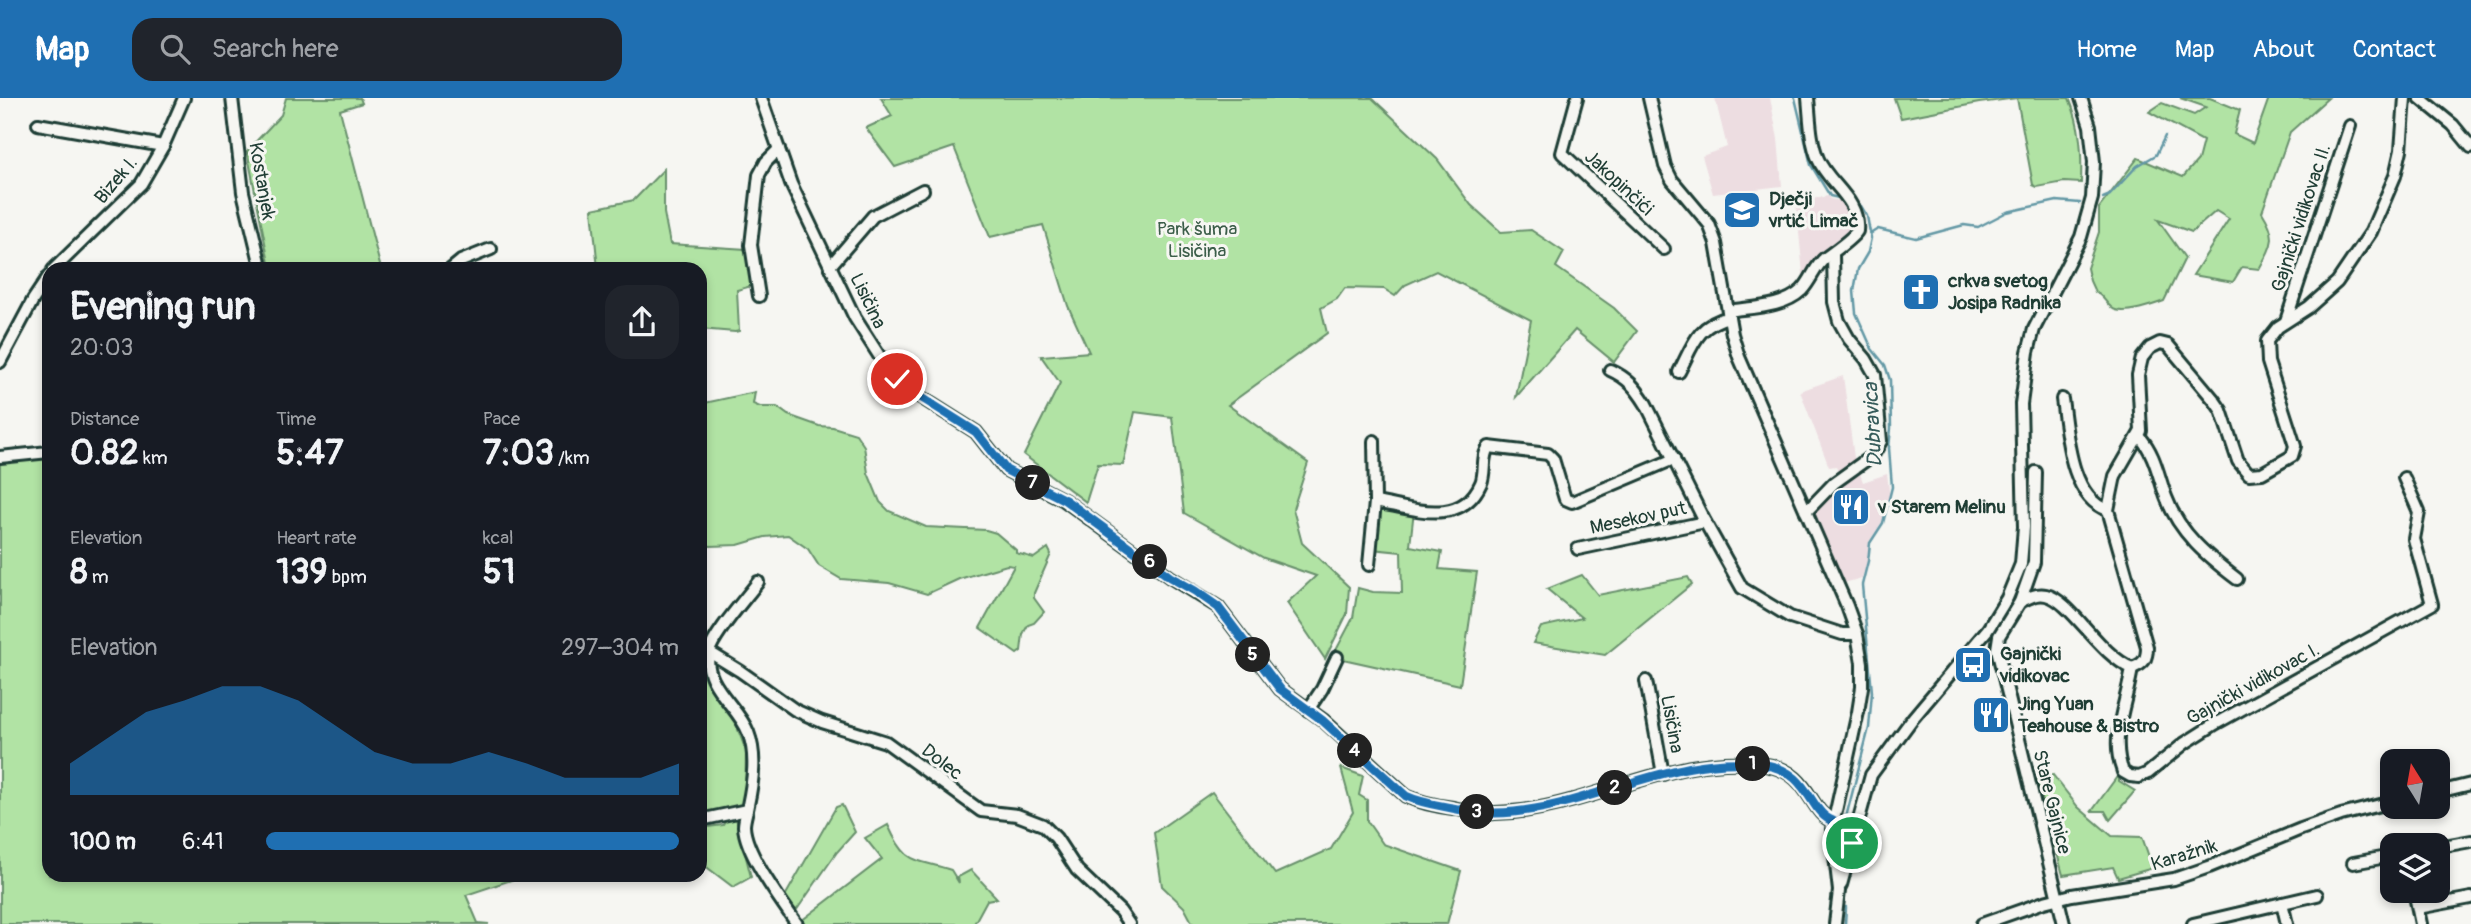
<!DOCTYPE html>
<html lang="en">
<head>
<meta charset="utf-8">
<style>
	:root { --surface:#171b24; --page:#20242c; --text:#f1f3f6; --muted:#9ea1a6; --accent:#1f6fb2 }
	body { margin:0; font-family:Pangolin,sans-serif; background:var(--page); color:var(--text); height:100vh; display:flex; flex-direction:column; font-size:26px; white-space:nowrap }
	* { box-sizing:border-box; margin:0 }
	p { font-size:23px; color:var(--muted) }
	.icon { flex:none; width:38px; height:38px; fill:none; stroke:currentColor; stroke-width:2; stroke-linecap:round; stroke-linejoin:round }
	.map { position:relative; flex:1; overflow:hidden }
	.details { position:absolute; left:42px; top:164px; width:665px; height:620px; display:flex; flex-direction:column; background:var(--surface); border-radius:21px; box-shadow:0 4px 10px #0003 }
	.details>* { flex:none }
	.needle { width:46px; rotate:349deg }
	.fabs { position:absolute; left:2380px; top:651px; display:grid; gap:14px }
	.fabs a { display:grid; place-items:center; width:70px; height:70px; border-radius:14px; background:var(--surface); box-shadow:0 4px 10px #0003; font-size:35px }
	.pin { position:absolute; display:grid; place-items:center; width:60px; height:60px; color:#fff; margin:-30px; border:4px solid #fff; border-radius:50%; box-shadow:0 2px 7px #0007 }
	.km { position:absolute; width:35px; height:35px; margin:-18px; border-radius:50%; background:#222; color:#fff; font-size:19px; line-height:35px; text-align:center }
	.round { display:grid; place-items:center; flex:none; width:74px; height:74px; border-radius:21px; background:var(--page) }
	.headline { display:flex; align-items:center; justify-content:space-between; height:119px; padding:0 28px }
	h1 { font-size:38px; font-weight:700; line-height:52px }
	.metrics { display:grid; grid-template-columns:repeat(3,1fr); gap:10px; height:119px; padding:7px 28px }
	.metrics div { display:grid; align-content:center }
	.metrics b { font-size:35px; font-weight:700 }
	.metrics small { font-size:19px; font-weight:400 }
	.metrics p { font-size:19px }
	.chart { height:196px; padding:14px 28px }
	.chart p { display:flex; justify-content:space-between }
	.chart svg { width:100%; height:126px; margin-top:7px; fill:var(--accent); opacity:.7 }
	ul { padding:0 28px; list-style:none; font-size:23px }
	li { display:grid; grid-template-columns:112px 84px 1fr; align-items:center; height:52px }
	li i { height:18px; border-radius:9px; background:var(--accent) }
	header { display:flex; align-items:center; gap:42px; box-sizing:border-box; height:98px; padding:0 35px; background:var(--accent); color:#fff }
	header strong { font-size:33px }
	nav { display:flex; gap:38px; margin-inline-start:auto; font-size:24px }
	.search { width:490px; height:63px; background:var(--page); display:flex; align-items:center; gap:18px; box-sizing:border-box; padding:0 24px; border-radius:21px; color:var(--muted); font-size:26px }
	.map>svg:first-child { display:block }
	.built { fill:#eddde1 }
	.green { fill:#b1e3a4; stroke:#68906c; stroke-width:2 }
	.lines { fill:none; stroke-linecap:round; stroke-linejoin:round }
	.stream { stroke:#6398a5; stroke-width:2.5 }
	.minor-casing { stroke:#1f3d34; stroke-width:16 }
	.minor { stroke:#f6f6f2; stroke-width:10 }
	.route-casing { stroke:#fff; stroke-width:14 }
	.route { stroke:#1f6fb2; stroke-width:9 }
	.labels { text-anchor:middle; dominant-baseline:central; stroke-width:6; stroke-linejoin:round; paint-order:stroke }
	.street-label { font-size:19px; fill:#1f3d34; stroke:#f6f6f2 }
	.poi-label { font-size:19px; font-weight:bold; fill:#1f3d34; stroke:#f6f6f2; text-anchor:start }
	.park-label { font-size:19px; fill:#3c5e4a; stroke:#f6f6f2 }
	.water-label { font-size:21px; font-style:italic; fill:#365b5a; stroke:#f6f6f2 }
</style>
</head>
<body>
<header>
<strong>Map</strong>
<div class="search"><svg class="icon" aria-label="search" viewBox="0 0 24 24"><circle cx="10" cy="10" r="6"/><path d="M15 15l6 6"/></svg>Search here</div>
<nav><a>Home</a><a>Map</a><a>About</a><a>Contact</a></nav>
</header>
<div class="map">
<svg width="2471" height="826" viewBox="0 0 2471 826">
	<rect width="100%" height="100%" fill="#f6f6f2"/>
	<filter id="ink" filterUnits="userSpaceOnUse"><feTurbulence type="fractalNoise" baseFrequency=".0143" numOctaves="2"/><feDisplacementMap in="SourceGraphic" scale="14" xChannelSelector="R" yChannelSelector="G"/><feConvolveMatrix kernelMatrix="1 2 1 2 8 2 1 2 1" color-interpolation-filters="sRGB"/></filter>
	<g filter="url(#ink)">
		<g class="built">
			<path d="M1715,0H1770L1778,41L1782,88L1713,96L1702,58L1727,49Z"/>
			<path d="M1828,98L1830,101L1846,104L1856,129L1804,186L1796,104Z"/>
			<path d="M1843,278L1855,367L1839,378L1836,368L1829,369L1800,293Z"/>
			<path d="M1859,373L1863,384L1887,376L1890,399L1882,424L1869,444L1867,463L1862,480L1844,485L1815,414L1834,389Z"/>
		</g>
		<g class="green">
			<path d="M286,0H360L362,5L340,12L381,171H274L269,165L247,53L281,17Z"/>
			<path d="M881,0H1372L1437,61L1471,107L1501,134L1531,132L1564,154L1556,169L1614,210L1637,233L1614,264L1575,232L1516,299L1531,222L1436,173L1405,187L1395,198L1384,191L1345,190L1337,201L1321,210L1327,235L1228,307L1308,365L1293,411L1302,445L1349,489L1347,516L1325,561L1287,505L1316,478L1264,460L1184,415L1172,319L1135,314L1123,367L1098,366L1086,404L1024,357L1060,285L1041,258L1089,254L1068,208L1043,127L990,139L954,49L895,69L866,30L892,18Z"/>
			<path d="M1894,0H2069C2081,28 2082,55 2081,85L2064,84L2037,89L2033,87L2017,0L1979,5L1901,20Z"/>
			<path d="M2180,0H2210L2240,12L2234,36L2253,45L2269,0H2328L2290,34L2262,114C2278,139 2273,146 2259,171L2242,169L2233,184L2193,177L2229,121L2216,113L2192,134L2158,122L2185,160L2164,203C2153,207 2121,218 2112,210C2105,205 2104,198 2095,194L2090,183L2087,170L2099,134V110L2138,60L2183,79L2198,62L2203,43L2149,14L2162,5L2194,17L2206,9Z"/>
			<path d="M664,71V115L670,146L746,151L755,187L737,192L739,233L735,234L700,231V172L598,171L592,111L634,102Z"/>
			<path d="M755,294L753,306L760,309H777L788,317L819,328L833,329L856,336L864,348L868,375L880,404L889,413L926,429L986,432L996,435L1016,452V455L1034,460L1048,450L1051,456L1034,495V500L1044,514L1034,525L1028,527L1023,536L1021,553L1017,556L980,530L1014,468L1007,467L959,481L927,496L889,485L841,481L819,468L808,451L788,437L765,439L738,447L710,448L700,440V306Z"/>
			<path d="M49,359V777H517V780L466,797L478,825L489,826H0V363Z"/>
			<path d="M1372,409L1414,412L1410,448L1442,454L1439,471L1477,474L1460,587L1343,561L1334,556L1353,520L1358,490L1373,494L1402,495L1401,454L1372,451Z"/>
			<path d="M1582,477L1598,497L1688,479L1692,486L1605,557L1533,545L1541,529L1582,520L1547,491Z"/>
			<path d="M700,554L703,558L706,576L734,621L746,653L745,709L700,717Z"/>
			<path d="M1341,670L1363,678L1359,697L1367,702V723L1383,746L1461,773L1447,826H1193L1184,809L1162,788L1154,735L1212,694L1275,776L1331,751L1353,714Z"/>
			<path d="M2119,676V683L2135,693L2110,722L2105,713H2092Z"/>
			<path d="M2053,677L2078,709L2112,738L2142,739L2153,770L2118,780L2113,769L2063,777L2037,682Z"/>
			<path d="M842,707L855,734L837,754L796,813L784,800L836,709Z"/>
			<path d="M734,712L751,779L733,789L700,764V730L723,727Z"/>
			<path d="M888,727C906,767 913,760 951,772L959,785L958,779L971,772L997,800L987,802L974,826H803L801,823L882,761L865,740Z"/>
		</g>
		<g class="lines">
			<g class="stream">
				<path d="M1795,0L1811,67L1830,98L1843,101"/>
				<path d="M2103,100L2110,97L2137,68L2156,57L2165,38"/>
				<path d="M1870,136L1878,131L1916,140L1964,127L1978,129L2007,114L2057,103L2080,105"/>
				<path d="M1844,727L1869,630L1872,594L1862,487L1868,463L1870,445L1883,425L1892,389L1889,350L1891,330L1890,282L1885,267L1872,251L1856,215L1854,193L1858,171L1868,154L1871,140L1867,118L1861,108L1853,102"/>
				<path d="M1845,826L1846,809"/>
			</g>
			<defs>
				<g id="minor">
					<path d="M232,0L243,94L262,172"/>
					<path d="M761,0L791,86L855,220L887,270L911,293L976,334L1006,372L1064,402L1170,479L1218,509L1280,591L1323,622L1406,698C1421,705 1437,708 1453,710C1466,713 1481,716 1495,715C1587,714 1672,652 1766,667C1811,674 1809,715 1833,723"/>
					<path d="M1577,0L1562,55L1664,151"/>
					<path d="M1649,0L1665,68L1672,82L1709,126L1716,145L1732,236L1739,259L1847,508L1857,536L1862,565V589L1858,614L1832,731L1839,793L1835,826"/>
					<path d="M2420,0L2453,27L2471,49"/>
					<path d="M38,26L163,48"/>
					<path d="M831,167L873,118L923,92"/>
					<path d="M53,172L141,86L163,48L184,0"/>
					<path d="M450,172L461,163L491,151"/>
					<path d="M759,198L751,147L759,77L766,64L779,51"/>
					<path d="M1728,213C1752,209 1783,210 1802,192C1811,183 1815,168 1825,160C1832,155 1853,140 1857,133C1860,101 1829,87 1818,61C1810,43 1810,19 1808,0"/>
					<path d="M2286,223L2350,28"/>
					<path d="M0,264L33,202L49,178"/>
					<path d="M1610,272C1628,280 1636,290 1646,306L1705,424L1742,490L1790,519L1842,536H1857"/>
					<path d="M1679,274C1693,247 1697,227 1729,219"/>
					<path d="M2062,301C2067,335 2070,400 2108,412"/>
					<path d="M2140,339C2155,356 2158,377 2166,399C2179,435 2208,459 2237,481"/>
					<path d="M0,359L49,354"/>
					<path d="M2036,374L2034,464L2020,504L1999,538L1997,551L2064,826"/>
					<path d="M1375,404C1412,410 1461,430 1481,385C1486,374 1481,358 1489,349L1548,356L1553,361L1565,401L1572,404L1674,361"/>
					<path d="M1806,414L1834,385L1873,357L1881,343L1875,277L1866,261L1849,241L1839,223L1834,204L1833,157"/>
					<path d="M1578,451L1705,424"/>
					<path d="M1369,467L1375,404L1374,343"/>
					<path d="M758,484C746,500 713,537 709,554C702,586 738,608 748,634C757,657 753,683 748,707C747,713 744,722 744,728C745,755 781,803 797,826"/>
					<path d="M2020,504C2028,500 2036,495 2046,497C2071,502 2099,557 2132,570"/>
					<path d="M700,544L709,554L740,573L795,612L822,624L886,644L981,713L1017,717L1043,727L1056,740L1077,772L1120,813L1129,826"/>
					<path d="M2132,570C2144,566 2147,561 2147,549L2108,412L2115,378L2141,333L2138,277L2142,260L2150,250L2160,245L2168,247L2214,302L2221,312L2238,363L2249,376L2262,375L2292,358L2295,348L2268,264L2267,243L2278,229L2309,209L2337,184L2371,134L2395,78L2401,52L2405,0"/>
					<path d="M2132,570C2127,605 2109,639 2123,674L2130,678L2139,679L2148,675L2185,645L2215,626L2432,506L2414,441L2419,414L2404,380"/>
					<path d="M1646,583L1663,676"/>
					<path d="M1308,612L1322,591L1337,559"/>
					<path d="M2438,694L2471,686"/>
					<path d="M700,722L747,712"/>
					<path d="M2438,749L2471,743"/>
					<path d="M2353,765L2392,758"/>
					<path d="M1841,787L1871,677L1913,620L1988,531L2007,500L2021,466L2024,429L2021,306L2028,254L2034,231L2081,139L2092,100L2094,64L2090,28L2081,0"/>
					<path d="M2414,793L2421,826"/>
					<path d="M2282,805L2287,826"/>
					<path d="M2418,810L2471,800"/>
					<path d="M1982,826L2044,804L2072,797L2174,781L2209,769L2301,731L2341,717L2392,704"/>
					<path d="M2193,826L2317,797"/>
				</g>
			</defs>
			<use href="#minor" class="minor-casing"/>
			<use href="#minor" class="minor"/>
		</g>
	</g>
	<g class="lines" filter="url(#ink)">
		<defs>
			<path id="route" d="M897,281L911,293L976,334L1006,372L1065,402L1170,479L1195,493L1218,509L1280,591L1322,622L1406,698C1421,705 1437,707 1452,710C1466,713 1481,716 1495,715C1587,714 1673,652 1766,667C1810,674 1809,715 1833,723L1832,738L1839,744L1852,745"/>
		</defs>
		<use href="#route" class="route-casing"/>
		<use href="#route" class="route"/>
	</g>
	<defs>
		<symbol id="school-square" viewBox="-11 -11 22 22"><rect x="-9" y="-9" width="18" height="18" rx="4" fill="#1f6fb2" stroke="#f6f6f2"/><path d="M0-5L7-2L0 1L-7-2ZM-4 1L0 2.5L4 1V4Q0 6-4 4Z" fill="#fff"/></symbol>
		<symbol id="church-square" viewBox="-11 -11 22 22"><rect x="-9" y="-9" width="18" height="18" rx="4" fill="#1f6fb2" stroke="#f6f6f2"/><path d="M-1.2-6h2.4v3.5h3.3v2.4h-3.3V6h-2.4V-.1h-3.3v-2.4h3.3Z" fill="#fff"/></symbol>
		<symbol id="restaurant-square" viewBox="-11 -11 22 22"><rect x="-9" y="-9" width="18" height="18" rx="4" fill="#1f6fb2" stroke="#f6f6f2"/><path d="M-5-6h1v4h1v-4h1v4h1v-4h1v5L-1.5 .5V6h-2V.5L-5-1ZM5-6V6H3V1.5H1.5Q1.5-4 5-6Z" fill="#fff"/></symbol>
		<symbol id="bus-square" viewBox="-11 -11 22 22"><rect x="-9" y="-9" width="18" height="18" rx="4" fill="#1f6fb2" stroke="#f6f6f2"/><path d="M-5-6H5V4H4V6H2V4H-2V6H-4V4H-5ZM-3.5-4V0h7V-4ZM-3.5 1.2v1.5H-2V1.2ZM2 1.2v1.5H3.5V1.2Z" fill="#fff"/></symbol>
	</defs>
	<g fill-rule="evenodd">
		<use href="#school-square" x="1720" y="90" width="44" height="44"/>
		<use href="#church-square" x="1899" y="172" width="44" height="44"/>
		<use href="#restaurant-square" x="1829" y="387" width="44" height="44"/>
		<use href="#bus-square" x="1951" y="545" width="44" height="44"/>
		<use href="#restaurant-square" x="1969" y="595" width="44" height="44"/>
	</g>
	<g class="labels">
		<g class="street-label">
			<text transform="translate(116 82) rotate(-50)">Bizek I.</text>
			<text transform="translate(262 83) rotate(80)">Kostanjek</text>
			<text transform="translate(1619 85) rotate(43)">Jakopinčići</text>
			<text transform="translate(2301 120) rotate(-72)">Gajnički vidikovac II.</text>
			<text transform="translate(868 203) rotate(64)">Lisičina</text>
			<text transform="translate(1638 420) rotate(-12)">Mesekov put</text>
			<text transform="translate(2253 586) rotate(-29)">Gajnički vidikovac I.</text>
			<text transform="translate(1672 626) rotate(80)">Lisičina</text>
			<text transform="translate(942 664) rotate(38)">Dolec</text>
			<text transform="translate(2052 704) rotate(76)">Stare Gajnice</text>
			<text transform="translate(2184 757) rotate(-17)">Karažnik</text>
		</g>
		<g class="poi-label">
			<text x="1769" y="101">Dječji<tspan x="1769" dy="22">vrtić Limač</tspan></text>
			<text x="1948" y="183">crkva svetog<tspan x="1948" dy="22">Josipa Radnika</tspan></text>
			<text x="1878" y="409">v Starem Melinu</text>
			<text x="2000" y="556">Gajnički<tspan x="2000" dy="22">vidikovac</tspan></text>
			<text x="2018" y="606">Jing Yuan<tspan x="2018" dy="22">Teahouse &amp; Bistro</tspan></text>
		</g>
		<g class="park-label">
			<text x="1197" y="131">Park šuma<tspan x="1197" dy="22">Lisičina</tspan></text>
		</g>
		<g class="water-label">
			<text transform="translate(1873 327) rotate(-93)">Dubravica</text>
		</g>
	</g>
</svg>
<div class="fabs">
<a><svg class="needle" viewBox="-14 -14 28 28"><path d="M0-13l5 13h-10z" fill="#e53935"/><path d="M0 13l5-13h-10z" fill="#9ea1a6"/></svg></a>
<a><svg class="icon" aria-label="layers" viewBox="0 0 24 24"><path d="M12 4l9 5-9 5-9-5zM3 14l9 5 9-5"/></svg></a>
</div>
<div class="pin" style="left:1852px;top:745px;background:#1e9e55"><svg class="icon" aria-label="arrive" viewBox="0 0 24 24"><path d="M6 21V4h12l-3 4 3 4H6"/></svg></div>
<div class="pin" style="left:897px;top:281px;background:#d93025"><svg class="icon" aria-label="check" viewBox="0 0 24 24"><path d="M5 12l5 5 9-10"/></svg></div>
<b class="km" style="left:1753px;top:666px">1</b>
<b class="km" style="left:1615px;top:690px">2</b>
<b class="km" style="left:1477px;top:714px">3</b>
<b class="km" style="left:1355px;top:653px">4</b>
<b class="km" style="left:1253px;top:557px">5</b>
<b class="km" style="left:1150px;top:464px">6</b>
<b class="km" style="left:1033px;top:385px">7</b>
<section class="details">
<div class="headline"><div><h1>Evening run</h1><p>20:03</p></div><a class="round"><svg class="icon" aria-label="share" viewBox="0 0 24 24"><path d="M12 15V3M7 8l5-5 5 5M5 13v7h14v-7"/></svg></a></div>
<div class="metrics">
<div><p>Distance</p><b>0.82<small> km</small></b></div>
<div><p>Time</p><b>5:47</b></div>
<div><p>Pace</p><b>7:03<small> /km</small></b></div>
</div>
<div class="metrics">
<div><p>Elevation</p><b>8<small> m</small></b></div>
<div><p>Heart rate</p><b>139<small> bpm</small></b></div>
<div><p>kcal</p><b>51</b></div>
</div>
<div class="chart"><p><span>Elevation</span>297–304 m</p>
<svg viewBox="0 0 160 44" preserveAspectRatio="none"><path d="M0 44V33L10 24L20 15L30 11L40 6L50 6L60 11L70 20L80 29L90 33L100 33L110 29L120 33L130 38L140 38L150 38L160 33V44z"/></svg>
</div>
<ul>
<li><b>100 m</b>6:41<i style="width:100%"></i></li>
</ul>
</section>
</div>
</body>
</html>
